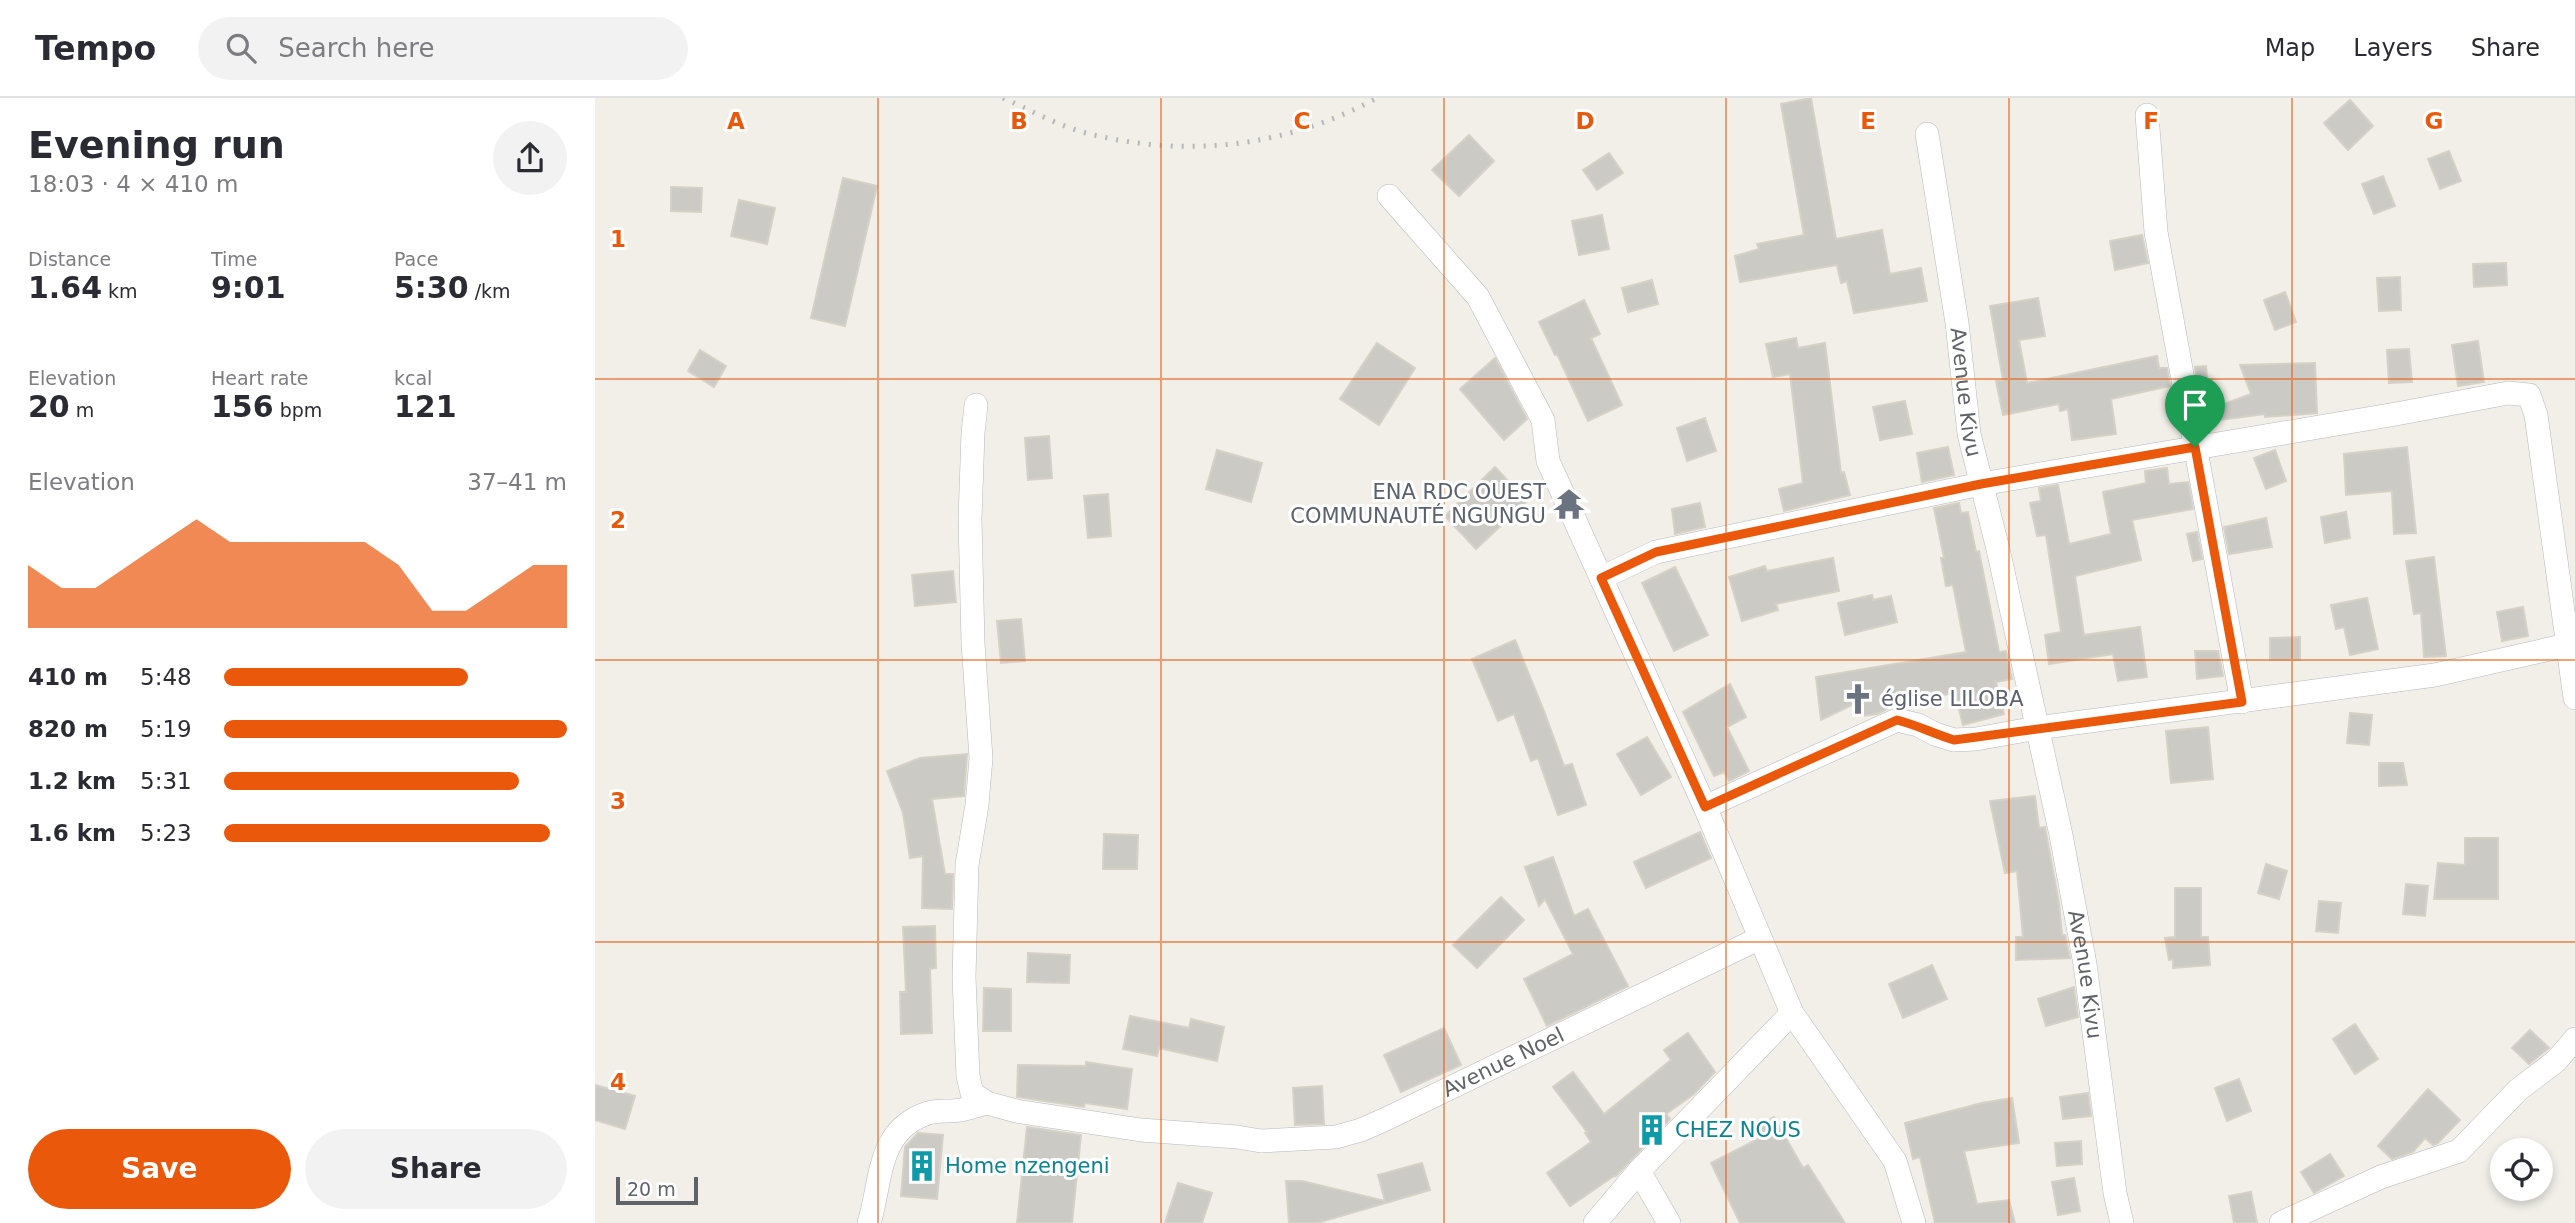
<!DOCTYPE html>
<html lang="en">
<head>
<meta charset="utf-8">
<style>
	:root { --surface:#fff; --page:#f2f2f3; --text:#2b2b33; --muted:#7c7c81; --line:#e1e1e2; --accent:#ea580c }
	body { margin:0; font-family:"DejaVu Sans",sans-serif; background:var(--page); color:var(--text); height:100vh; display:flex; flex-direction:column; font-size:26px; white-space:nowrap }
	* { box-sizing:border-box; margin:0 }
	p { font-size:23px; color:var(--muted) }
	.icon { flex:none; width:38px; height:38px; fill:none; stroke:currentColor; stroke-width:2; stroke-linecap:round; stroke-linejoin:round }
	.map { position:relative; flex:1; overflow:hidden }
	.panel { display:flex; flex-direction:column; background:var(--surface); width:595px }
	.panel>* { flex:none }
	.fabs { position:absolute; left:1895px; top:1040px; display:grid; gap:14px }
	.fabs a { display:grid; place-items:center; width:63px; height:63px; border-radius:50%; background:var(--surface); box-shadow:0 4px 10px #0003; font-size:35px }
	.scale { position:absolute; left:21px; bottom:18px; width:82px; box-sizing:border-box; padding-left:7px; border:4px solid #5f6368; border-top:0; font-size:19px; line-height:24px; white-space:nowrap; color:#5f6368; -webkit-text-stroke:5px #fff; paint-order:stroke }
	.pin { position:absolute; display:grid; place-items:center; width:60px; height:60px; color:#fff; margin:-72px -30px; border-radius:50% 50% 50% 0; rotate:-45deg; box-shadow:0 0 7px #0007 }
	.pin .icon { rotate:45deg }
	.round { display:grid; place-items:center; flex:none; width:74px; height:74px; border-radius:37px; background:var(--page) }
	.headline { display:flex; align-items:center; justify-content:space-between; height:119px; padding:0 28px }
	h1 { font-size:38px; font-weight:600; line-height:52px }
	.figures { display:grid; grid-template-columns:repeat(3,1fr); gap:10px; height:119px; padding:7px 28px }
	.figures div { display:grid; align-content:center }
	.figures b { font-size:30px; font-weight:600 }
	.figures small { font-size:19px; font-weight:400 }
	.figures p { font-size:19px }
	.chart { height:196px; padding:14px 28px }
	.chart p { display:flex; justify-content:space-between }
	.chart svg { width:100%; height:126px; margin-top:7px; fill:var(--accent); opacity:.7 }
	.primary-button { display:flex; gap:14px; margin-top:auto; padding:14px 28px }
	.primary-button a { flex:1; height:80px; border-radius:42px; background:var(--accent); color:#fff; font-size:28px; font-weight:600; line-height:80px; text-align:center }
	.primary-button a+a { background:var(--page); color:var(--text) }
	ul { padding:0 28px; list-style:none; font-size:23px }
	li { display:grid; grid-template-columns:112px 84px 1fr; align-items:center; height:52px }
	li i { height:18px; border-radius:9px; background:var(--accent) }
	header { display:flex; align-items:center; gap:42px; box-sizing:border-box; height:98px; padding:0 35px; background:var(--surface); border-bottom:2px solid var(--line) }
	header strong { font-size:33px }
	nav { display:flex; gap:38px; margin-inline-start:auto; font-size:24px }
	.search { width:490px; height:63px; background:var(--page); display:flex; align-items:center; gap:18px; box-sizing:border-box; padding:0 24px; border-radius:38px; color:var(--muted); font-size:26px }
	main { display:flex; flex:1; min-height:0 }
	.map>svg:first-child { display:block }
	.building { fill:#cccac5; stroke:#d6d1c6; stroke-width:2 }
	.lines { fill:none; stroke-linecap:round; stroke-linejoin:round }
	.minor-casing { stroke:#b5b8bc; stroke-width:24 }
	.minor { stroke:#fff; stroke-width:23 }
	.rail { stroke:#b6b7b8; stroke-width:5; stroke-dasharray:2 9; stroke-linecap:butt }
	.route-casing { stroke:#fff; stroke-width:14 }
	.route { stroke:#ea580c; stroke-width:9 }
	.grid { fill:none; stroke:#e8590c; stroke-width:2; stroke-opacity:0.55 }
	.labels { text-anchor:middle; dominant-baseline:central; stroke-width:6; stroke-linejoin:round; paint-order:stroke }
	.street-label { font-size:21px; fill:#5f6368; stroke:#fff }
	.worship-label { font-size:21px; fill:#5b616d; stroke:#fff; text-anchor:end }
	.culture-label { font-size:21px; fill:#0d838f; stroke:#fff; text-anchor:start }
	.grid-label { font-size:23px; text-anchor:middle; font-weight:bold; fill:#e8590c; stroke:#fff; stroke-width:6; stroke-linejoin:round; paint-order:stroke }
</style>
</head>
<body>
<header>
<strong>Tempo</strong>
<div class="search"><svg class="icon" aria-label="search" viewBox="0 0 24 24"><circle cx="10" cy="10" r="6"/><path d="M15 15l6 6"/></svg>Search here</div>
<nav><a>Map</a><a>Layers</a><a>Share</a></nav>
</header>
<main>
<section class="panel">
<div class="headline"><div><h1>Evening run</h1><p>18:03 · 4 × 410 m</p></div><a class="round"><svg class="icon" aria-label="share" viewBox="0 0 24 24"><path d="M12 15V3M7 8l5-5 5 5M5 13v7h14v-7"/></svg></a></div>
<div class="figures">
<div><p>Distance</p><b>1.64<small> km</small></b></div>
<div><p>Time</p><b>9:01</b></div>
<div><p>Pace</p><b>5:30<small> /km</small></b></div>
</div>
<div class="figures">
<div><p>Elevation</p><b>20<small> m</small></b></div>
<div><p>Heart rate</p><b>156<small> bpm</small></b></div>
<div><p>kcal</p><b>121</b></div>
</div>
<div class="chart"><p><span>Elevation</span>37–41 m</p>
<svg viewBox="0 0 160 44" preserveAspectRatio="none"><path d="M0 44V22L10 30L20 30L30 22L40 14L50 6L60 14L70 14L80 14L90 14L100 14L110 22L120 38L130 38L140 30L150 22L160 22V44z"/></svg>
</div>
<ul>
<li><b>410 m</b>5:48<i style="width:71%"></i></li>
<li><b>820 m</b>5:19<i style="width:100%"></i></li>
<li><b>1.2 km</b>5:31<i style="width:86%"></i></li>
<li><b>1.6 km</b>5:23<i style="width:95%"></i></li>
</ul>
<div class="primary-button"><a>Save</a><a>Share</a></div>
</section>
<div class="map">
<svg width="1980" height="1125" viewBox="0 0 1980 1125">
	<rect width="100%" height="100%" fill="#f1efe8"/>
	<g class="building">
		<path d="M1216,0L1241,141L1287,132L1295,176L1326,170L1332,203L1259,215L1252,183L1246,185L1242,167L1145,184L1140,158L1164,151L1162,146L1209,137L1186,6Z"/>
		<path d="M1755,2L1778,28L1753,52L1729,25Z"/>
		<path d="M874,37L899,63L864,98L837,72Z"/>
		<path d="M1854,53L1866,83L1845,91L1833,61Z"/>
		<path d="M1014,55L1028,75L1002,92L988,72Z"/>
		<path d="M1788,78L1800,108L1779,116L1767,86Z"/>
		<path d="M248,80L282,88L250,228L216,220Z"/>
		<path d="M76,89L107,90L106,114L76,113Z"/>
		<path d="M144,102L180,110L172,146L136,138Z"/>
		<path d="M1007,117L1014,151L984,157L977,123Z"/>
		<path d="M1547,137L1553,165L1520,172L1515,143Z"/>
		<path d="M1911,165L1912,187L1879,189L1878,166Z"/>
		<path d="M1805,179L1806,212L1784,213L1782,180Z"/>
		<path d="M1057,182L1063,206L1033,214L1027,190Z"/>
		<path d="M1690,194L1701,224L1680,232L1669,202Z"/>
		<path d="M1443,200L1450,238L1424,242L1432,285L1562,258L1564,270H1572L1575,288L1516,301L1521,336L1477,342L1473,311L1465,313L1464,306L1408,317L1401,283L1408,282L1395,208Z"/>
		<path d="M989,202L1005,236L996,240L1027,307L993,323L962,256L960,257L944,224Z"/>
		<path d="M1201,240L1203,250L1230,245L1246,375L1249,374L1255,397L1189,413L1184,391L1208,385L1195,276L1178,279L1171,246Z"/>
		<path d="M1883,243L1889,284L1863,288L1857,247Z"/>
		<path d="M782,245L820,270L784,327L745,301Z"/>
		<path d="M1814,251L1817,284L1794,285L1792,252Z"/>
		<path d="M105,252L131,268L119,289L93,273Z"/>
		<path d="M900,260L932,321L909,342L865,291Z"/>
		<path d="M1720,265L1722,315L1670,319V316L1610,324L1608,314L1656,296L1645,267Z"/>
		<path d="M1611,268L1612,279L1602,281L1600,269Z"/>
		<path d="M1310,303L1317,336L1285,342L1278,309Z"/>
		<path d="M1110,320L1121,353L1092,363L1082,330Z"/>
		<path d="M454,338L457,380L433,382L430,340Z"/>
		<path d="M1353,349L1359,377L1327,384L1322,355Z"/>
		<path d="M1812,349L1821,435L1799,436L1797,393L1751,397L1749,356Z"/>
		<path d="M622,352L667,365L656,404L611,391Z"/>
		<path d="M1680,352L1691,383L1671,391L1659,360Z"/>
		<path d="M900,369L932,403L881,451L850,418Z"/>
		<path d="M1572,370L1574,386L1593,384L1598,411L1537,422L1546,462L1480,478L1489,537L1545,529L1552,579L1523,583L1518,556L1454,566L1450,537L1466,534L1451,437L1442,438L1435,405L1446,403L1444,390L1463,387L1474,446L1516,436L1508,394L1551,385L1550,373Z"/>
		<path d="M513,396L516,438L493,440L489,398Z"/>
		<path d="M1105,405L1110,429L1080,436L1077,411Z"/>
		<path d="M1364,405L1366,415L1373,414L1381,454L1384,453L1404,554L1411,553L1417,581L1401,584L1409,616L1368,627L1360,595L1295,606L1296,609L1282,616L1267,618L1265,603L1226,622L1221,579L1371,554L1358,487L1351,488L1346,460H1349L1339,410Z"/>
		<path d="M1751,414L1755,440L1730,445L1726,419Z"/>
		<path d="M1671,420L1677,449L1634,456L1629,429Z"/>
		<path d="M1602,434L1607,461L1598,463L1592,436Z"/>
		<path d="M1839,459L1851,558L1829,559L1826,515L1819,516L1811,463Z"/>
		<path d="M1238,460L1244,493L1181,506L1183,512L1147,523L1134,479L1170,468L1172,473Z"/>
		<path d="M1080,469L1113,537L1079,553L1047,485Z"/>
		<path d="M358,473L361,504L320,508L317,477Z"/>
		<path d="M1277,497L1278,502L1296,498L1302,524L1250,537L1243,505Z"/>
		<path d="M1772,500L1783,551L1755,557L1749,529L1741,531L1736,507Z"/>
		<path d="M1928,509L1933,538L1907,543L1902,514Z"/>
		<path d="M426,521L430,563L406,565L402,523Z"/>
		<path d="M1705,539V562H1675V540Z"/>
		<path d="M920,542L949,613L969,668L977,666L991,707L963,717L943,660L936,663L919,616L903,623L877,561Z"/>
		<path d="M1600,553H1623L1628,578L1602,581Z"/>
		<path d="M1135,586L1151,619L1132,629L1154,673L1134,683L1129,674L1119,678L1088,614Z"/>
		<path d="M1755,615L1777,617L1774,647L1752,645Z"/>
		<path d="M1613,629L1618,681L1576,685L1571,633Z"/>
		<path d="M1052,639L1076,679L1046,697L1022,656Z"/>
		<path d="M372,656L369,698L337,701L350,776H358L357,811L327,810L328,758L315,760L308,715L292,673L325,660Z"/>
		<path d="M1784,665H1808L1812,687L1784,688Z"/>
		<path d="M1440,698L1444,730L1450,729L1452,740L1464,805L1467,837H1470L1475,860L1421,862V839H1428L1422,773L1410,775L1395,703Z"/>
		<path d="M1105,734L1116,760L1051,790L1039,764Z"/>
		<path d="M509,736L543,737L542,771H508Z"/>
		<path d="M1870,740H1903V801H1839L1843,765L1870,767Z"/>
		<path d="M958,759L979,818L993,811L1033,888L952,928L929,881L978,856L950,801L944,808L930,769Z"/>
		<path d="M1671,766L1692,773L1684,801L1663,795Z"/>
		<path d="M1811,786L1833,788L1830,818L1808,816Z"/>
		<path d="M1580,790H1606V839H1613L1615,867L1578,870V861L1574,862L1570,840L1580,839Z"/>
		<path d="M906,799L929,822L882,870L858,847Z"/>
		<path d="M1724,803L1746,805L1743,835L1721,833Z"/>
		<path d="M340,828L341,870L335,871L337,935L306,936L305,894H311L308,829Z"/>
		<path d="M433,855L475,857L474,885L432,884Z"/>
		<path d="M1337,867L1352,901L1308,920L1294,886Z"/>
		<path d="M1479,889L1483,919L1451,928L1443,901Z"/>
		<path d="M389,890L416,891V933H388Z"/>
		<path d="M535,918L594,930L596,921L629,929L622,963L564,950L562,958L528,951Z"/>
		<path d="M1760,926L1783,961L1760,976L1738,941Z"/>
		<path d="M849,930L866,967L806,994L789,957Z"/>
		<path d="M1935,932L1954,950L1934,966L1917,950Z"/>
		<path d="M1093,935L1120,974L1099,996L1071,1016L1075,1021L1021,1078H1019L975,1108L952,1075L996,1044L990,1035L992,1034L958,989L978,974L1009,1016L1076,962L1069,952Z"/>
		<path d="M491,964L537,971L532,1011L490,1005L489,1009L422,999L423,967L491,968Z"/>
		<path d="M1644,981L1656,1013L1632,1023L1620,990Z"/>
		<path d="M0,987L40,998L30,1031L0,1022Z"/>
		<path d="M727,988L729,1026L700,1027L698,990Z"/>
		<path d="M1833,991L1865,1022L1843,1045L1838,1047L1830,1040L1818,1054L1797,1061L1783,1048Z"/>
		<path d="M1493,995L1496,1018L1468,1021L1465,999Z"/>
		<path d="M1417,1000L1424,1045L1369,1053L1382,1106L1414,1102L1420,1125H1340L1325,1059L1318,1061L1310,1025L1387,1005Z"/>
		<path d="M1179,1019L1208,1070L1213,1067L1250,1125H1145L1116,1065L1163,1041L1158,1031Z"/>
		<path d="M432,1029L486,1037L477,1125H422Z"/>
		<path d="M323,1035L348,1037L342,1101L306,1098L310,1049Z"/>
		<path d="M1486,1043L1487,1066L1462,1068L1460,1045Z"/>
		<path d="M1735,1056L1749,1078L1719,1095L1706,1074Z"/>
		<path d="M827,1065L835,1092L722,1125H694L691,1083H707L790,1103L783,1077Z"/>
		<path d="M1479,1080L1485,1113L1463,1117L1457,1084Z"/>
		<path d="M583,1085L617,1095L607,1125H570Z"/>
		<path d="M1656,1094L1662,1125H1639L1634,1098Z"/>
	</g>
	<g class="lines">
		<defs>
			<g id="minor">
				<path d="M1552,17L1561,134L1647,604"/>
				<path id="s1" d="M1332,36L1362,225L1374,336L1403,451L1466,737L1490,866L1520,1095L1527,1125"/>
				<path d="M794,98L883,199L948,322L953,363L1110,709L1197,915L1300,1063L1319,1125"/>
				<path id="s2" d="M381,307L378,335L375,421L378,545L386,660L382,707L372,767L369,879L373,978L377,995L392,1005L421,1013L546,1032L642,1039L666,1043L741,1039L766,1032L791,1021L1165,840"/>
				<path d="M1006,480L1061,454L1386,386L1801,316L1913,295L1934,297L1941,317L1980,600"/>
				<path d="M1110,709L1302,622L1323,627L1340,636L1359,642L1381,641L1442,630L1840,577L1972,547"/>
				<path d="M1044,1073L1074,1125"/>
				<path d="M274,1125C287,1084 281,1032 333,1015C343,1012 355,1014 366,1012C375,1010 383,1007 392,1005"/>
				<path d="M1000,1125L1044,1073L1197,915"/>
				<path d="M1686,1125L1786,1079L1864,1053L1923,992L1961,963L1980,941"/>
			</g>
		</defs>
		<use href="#minor" class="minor-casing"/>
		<use href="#minor" class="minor"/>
		<path class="rail" d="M408,0C433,11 460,26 487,34C589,61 689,50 782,0"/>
	</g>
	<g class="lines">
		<defs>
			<path id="route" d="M1600,349L1647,604L1359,642C1339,636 1322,627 1302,622L1110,709L1006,480L1061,454L1386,386Z"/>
		</defs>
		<use href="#route" class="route-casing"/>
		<use href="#route" class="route"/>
	</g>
	<path class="grid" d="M283,0V1125M566,0V1125M849,0V1125M1131,0V1125M1414,0V1125M1697,0V1125M0,281H1980M0,562H1980M0,844H1980"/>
	<defs>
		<symbol id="temple-bare" viewBox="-9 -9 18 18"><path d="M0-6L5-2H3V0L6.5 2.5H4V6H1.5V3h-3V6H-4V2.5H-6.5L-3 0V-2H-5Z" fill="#6b7280" stroke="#fff" stroke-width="2.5" paint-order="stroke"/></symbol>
		<symbol id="church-bare" viewBox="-9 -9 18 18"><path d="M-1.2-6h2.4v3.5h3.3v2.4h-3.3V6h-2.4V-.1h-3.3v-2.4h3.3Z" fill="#6b7280" stroke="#fff" stroke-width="2.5" paint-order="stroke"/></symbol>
		<symbol id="building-bare" viewBox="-9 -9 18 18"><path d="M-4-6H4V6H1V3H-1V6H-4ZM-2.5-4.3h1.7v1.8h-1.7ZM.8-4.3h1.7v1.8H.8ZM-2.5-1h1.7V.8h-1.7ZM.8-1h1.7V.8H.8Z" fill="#0f9aa8" stroke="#fff" stroke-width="2.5" paint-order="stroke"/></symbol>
	</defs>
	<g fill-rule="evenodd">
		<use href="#temple-bare" x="952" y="384" width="44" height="44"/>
		<use href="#church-bare" x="1241" y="579" width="44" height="44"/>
		<use href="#building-bare" x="1035" y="1010" width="44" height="44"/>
		<use href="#building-bare" x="305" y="1046" width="44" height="44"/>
	</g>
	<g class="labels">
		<g class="street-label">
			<text stroke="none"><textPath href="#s1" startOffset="261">Avenue Kivu</textPath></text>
			<text stroke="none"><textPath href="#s1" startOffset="856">Avenue Kivu</textPath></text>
			<text stroke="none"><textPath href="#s2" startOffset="1244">Avenue Noel</textPath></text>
		</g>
		<g class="worship-label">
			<text x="951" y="394">ENA RDC OUEST<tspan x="951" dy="24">COMMUNAUTÉ NGUNGU</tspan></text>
			<text x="1286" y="601" text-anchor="start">église LILOBA</text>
		</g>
		<g class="culture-label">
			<text x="1080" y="1032">CHEZ NOUS</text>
			<text x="350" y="1068">Home nzengeni</text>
		</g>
	</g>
	<g class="grid-label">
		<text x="141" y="31">A</text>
		<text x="424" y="31">B</text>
		<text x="707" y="31">C</text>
		<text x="990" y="31">D</text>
		<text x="1273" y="31">E</text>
		<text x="1556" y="31">F</text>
		<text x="1839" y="31">G</text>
		<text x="23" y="149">1</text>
		<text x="23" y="430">2</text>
		<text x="23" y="711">3</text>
		<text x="23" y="992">4</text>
	</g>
</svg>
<div class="fabs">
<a><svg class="icon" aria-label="locate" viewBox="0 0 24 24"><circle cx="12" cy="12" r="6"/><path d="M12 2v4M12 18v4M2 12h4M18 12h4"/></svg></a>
</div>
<div class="scale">20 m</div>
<div class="pin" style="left:1600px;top:349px;background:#1e9e55"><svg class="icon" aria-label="arrive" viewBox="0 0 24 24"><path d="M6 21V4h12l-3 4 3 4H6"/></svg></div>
</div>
</main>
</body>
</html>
